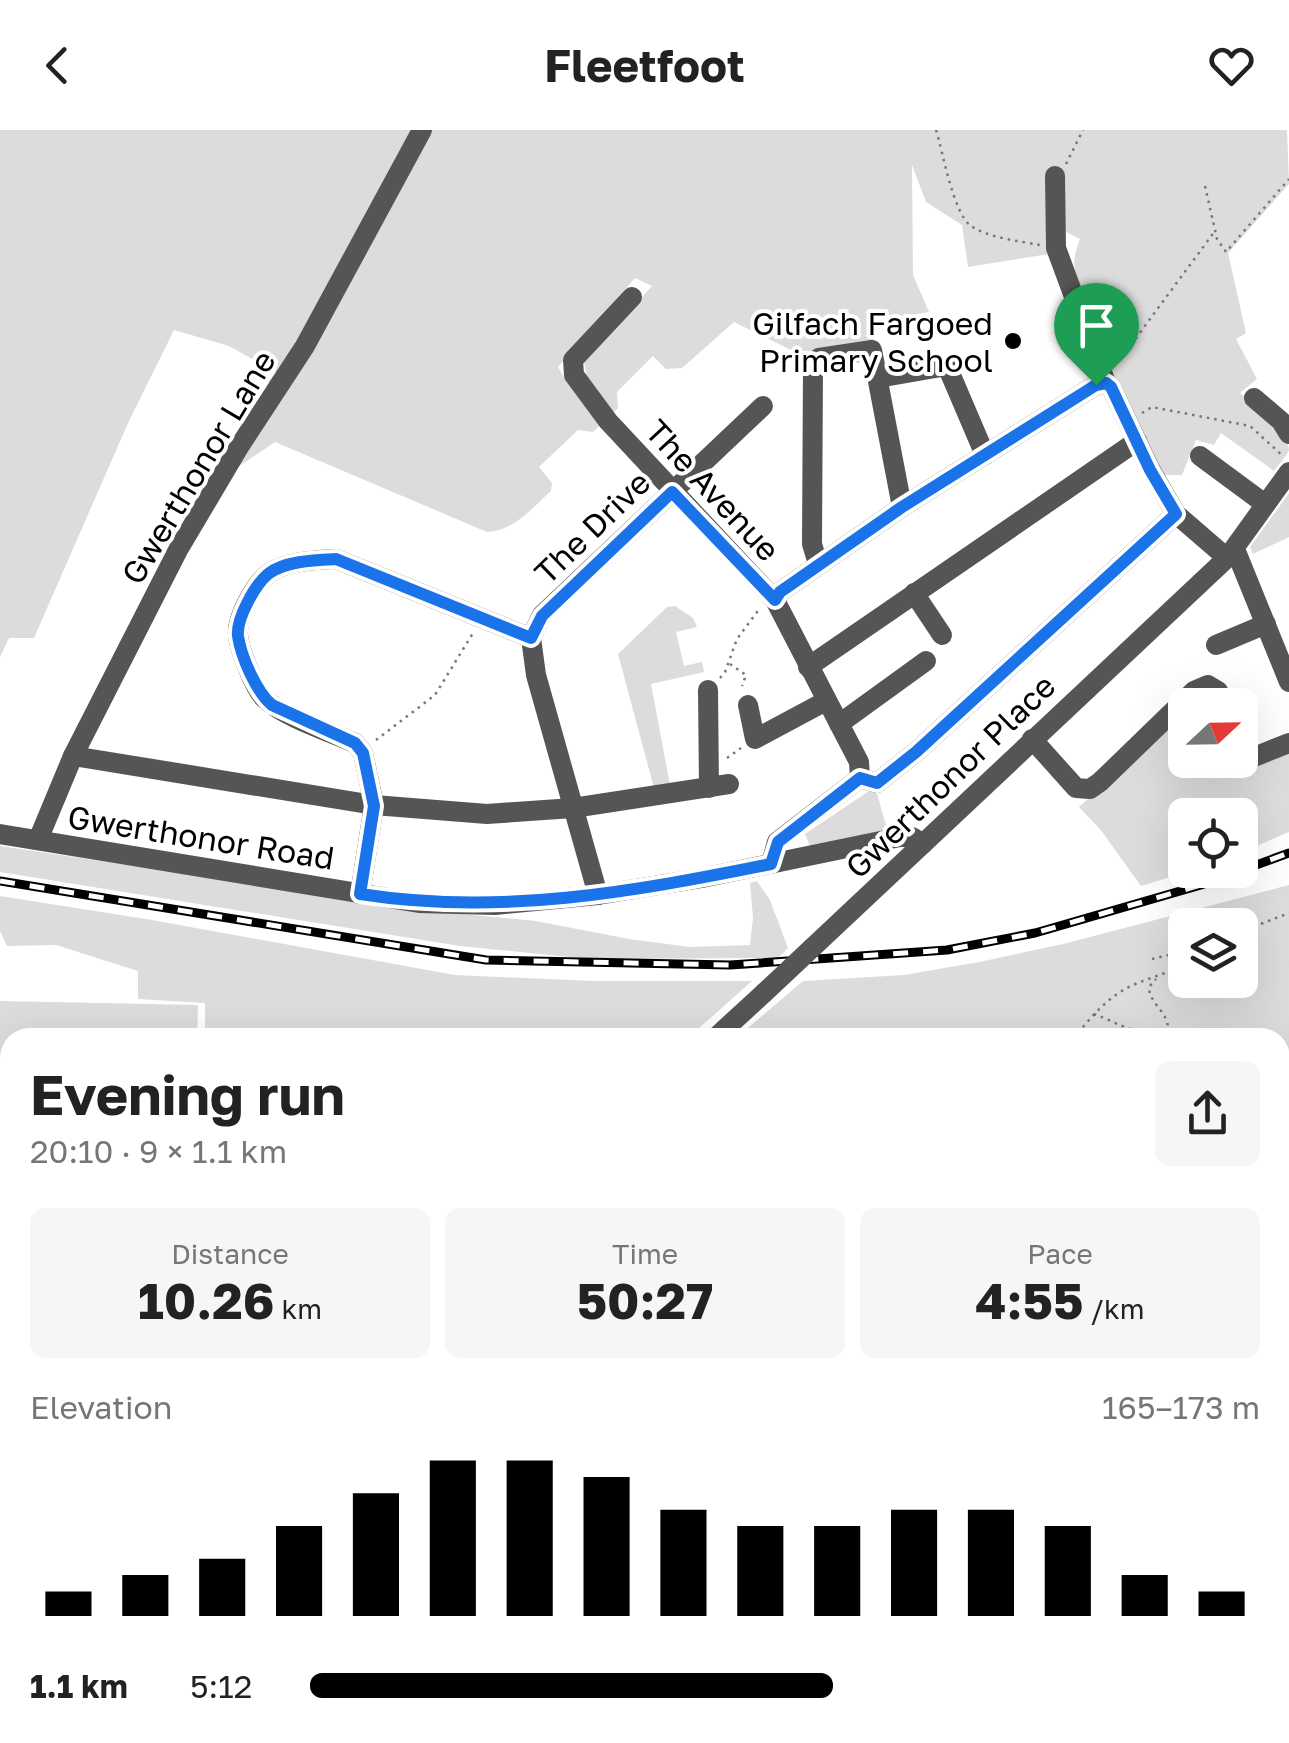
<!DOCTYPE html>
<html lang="en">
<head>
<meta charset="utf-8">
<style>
	:root { --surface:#fff; --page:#f6f6f6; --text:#222; --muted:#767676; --accent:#000 }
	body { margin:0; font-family:"Golos Text",sans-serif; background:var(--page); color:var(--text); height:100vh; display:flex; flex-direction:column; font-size:38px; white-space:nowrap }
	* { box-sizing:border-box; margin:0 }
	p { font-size:32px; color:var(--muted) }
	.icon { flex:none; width:55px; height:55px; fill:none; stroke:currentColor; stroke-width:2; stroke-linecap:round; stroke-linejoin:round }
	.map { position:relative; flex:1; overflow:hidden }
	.sheet { position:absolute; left:0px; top:898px; width:1290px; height:718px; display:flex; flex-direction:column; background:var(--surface); border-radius:30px 30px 0 0; box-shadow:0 10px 40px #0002 }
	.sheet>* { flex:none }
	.needle { width:65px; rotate:68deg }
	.tools { position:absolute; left:1168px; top:558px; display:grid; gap:20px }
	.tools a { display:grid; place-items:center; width:90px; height:90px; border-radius:15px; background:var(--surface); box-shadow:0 10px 40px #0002; font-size:50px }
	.pin { position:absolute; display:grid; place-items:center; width:85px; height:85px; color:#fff; margin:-102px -42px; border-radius:50% 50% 50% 0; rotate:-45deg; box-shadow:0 0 10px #0007 }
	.pin .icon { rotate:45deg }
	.round { display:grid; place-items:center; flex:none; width:105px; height:105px; border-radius:15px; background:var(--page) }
	.headline { display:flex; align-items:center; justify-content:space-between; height:170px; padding:0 30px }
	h1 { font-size:55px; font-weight:700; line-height:75px }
	.figures { display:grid; grid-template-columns:repeat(3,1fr); gap:15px; height:170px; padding:10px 30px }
	.figures div { display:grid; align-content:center; border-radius:15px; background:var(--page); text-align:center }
	.figures b { font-size:50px; font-weight:700 }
	.figures small { font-size:28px; font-weight:400 }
	.figures p { font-size:28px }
	.chart { height:280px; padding:20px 30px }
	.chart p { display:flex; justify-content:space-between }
	.chart svg { width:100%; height:180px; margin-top:10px; stroke:var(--accent); stroke-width:6 }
	ul { padding:0 30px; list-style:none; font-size:32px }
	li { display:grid; grid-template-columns:160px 120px 1fr; align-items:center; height:75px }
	li i { height:25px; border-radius:12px; background:var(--accent) }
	header { display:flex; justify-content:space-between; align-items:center; height:130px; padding:0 30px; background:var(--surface); font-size:45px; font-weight:700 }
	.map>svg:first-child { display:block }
	.green { fill:#dcdcdc; fill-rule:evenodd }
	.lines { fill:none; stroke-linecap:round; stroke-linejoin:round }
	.stream { stroke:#a3a3a3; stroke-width:5 }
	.river { stroke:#a3a3a3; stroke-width:28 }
	.major-casing { stroke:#dbdbdb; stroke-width:30 }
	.path { stroke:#777; stroke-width:2.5; stroke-dasharray:2.5 5; stroke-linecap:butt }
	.minor { stroke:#555; stroke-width:20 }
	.major { stroke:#000; stroke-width:25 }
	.rail-casing { stroke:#000; stroke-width:9 }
	.rail { stroke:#fff; stroke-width:5; stroke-dasharray:15; stroke-linecap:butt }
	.minor-bridge { stroke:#555; stroke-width:20 }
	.route-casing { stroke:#fff; stroke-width:20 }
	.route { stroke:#1a73e8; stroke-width:12 }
	.poi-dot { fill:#000; stroke:#fff; stroke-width:4 }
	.labels { text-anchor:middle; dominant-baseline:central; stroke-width:8; stroke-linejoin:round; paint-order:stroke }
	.poi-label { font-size:32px; fill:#000; stroke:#fff; text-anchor:end }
	.street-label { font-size:32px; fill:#000; stroke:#fff }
</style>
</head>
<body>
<header><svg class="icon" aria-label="back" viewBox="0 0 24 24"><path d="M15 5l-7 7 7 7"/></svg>Fleetfoot<svg class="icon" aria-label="heart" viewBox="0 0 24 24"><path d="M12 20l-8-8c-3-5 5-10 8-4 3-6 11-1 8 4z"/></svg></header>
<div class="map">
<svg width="1289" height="1613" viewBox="0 0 1289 1613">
	<rect width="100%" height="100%" fill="#fff"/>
	<g class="green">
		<path d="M0,0H1287L1289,54L1228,123L1246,203L1236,209L1257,249L1240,263C1252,273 1289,303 1289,320C1287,326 1278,335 1274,341L1221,303L1214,315L1196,310L1182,345H1164C1134,283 1085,208 1075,139C1073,128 1076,120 1080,109L1046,92L1049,124L968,137L962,95L926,72L912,35L913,145L929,182L874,192V211L807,228L734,192L682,238L666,239L653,226L617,262L618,278L612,284L588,253L584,232L652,156L635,148L558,237L565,249L604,291L593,302L578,300L539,337L552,353L551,361C532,378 514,401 487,402L275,312L232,341L281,264L268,252L276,242L229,216L174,200L128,293L34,508H9L0,527Z"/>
		<path d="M1289,363V407L1253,424L1250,417Z"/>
		<path d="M675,476L693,488L697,497L676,502L684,536L702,532L704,542L651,554L670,655L654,658L618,524L667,477Z"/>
		<path d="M1185,580V630H1240V612L1252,635L1289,620V702L1240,723V685H1185V740H1193L1141,756L1100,699L1079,677Z"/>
		<path d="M875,657L888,702L812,721L805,704Z"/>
		<path d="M0,716L451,783L536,791L629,809L690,817L750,815L753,788L750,753L757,751L770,770L788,818L778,828L590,829L460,816L0,742Z"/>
		<path d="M1289,755V1478L1280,1481V908H736L803,851L904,845L979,832L1063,814ZM1185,795H1240V850H1185Z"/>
		<path d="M0,766L152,790L455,845L593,851H752L689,907H205V873L138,869V841L56,815L7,816L0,801Z"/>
		<path d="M0,871L198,875L197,907L10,908V1006L0,1005Z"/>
		<path d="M10,1163V1304L0,1303V1169Z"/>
		<path d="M0,1330L10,1343V1444L0,1441Z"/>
		<path d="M0,1450L10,1453V1605H986L972,1613H0Z"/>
	</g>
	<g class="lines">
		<path class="stream" d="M1280,1363L1289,1370"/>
		<g class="river">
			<path d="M1280,1077L1289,1075"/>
			<path d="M400,1613L406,1605"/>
		</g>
		<defs>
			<g id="major">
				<path d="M1280,935L1289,933"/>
				<path d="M0,1061H10"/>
			</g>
		</defs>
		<use href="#major" class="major-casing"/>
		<g class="path">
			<path d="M936,0C943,22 953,83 971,96C989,108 1019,111 1040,115"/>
			<path d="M1066,34L1083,0"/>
			<path d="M1205,56L1217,109L1226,122L1289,49"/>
			<path d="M1116,231L1122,227L1215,101"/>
			<path d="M1142,283L1152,277L1250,296L1283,326"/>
			<path d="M730,534L746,545L742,556"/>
			<path d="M720,548L725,542L737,509L760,478"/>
			<path d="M376,610L435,565L473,503"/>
			<path d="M727,628L741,618"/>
			<path d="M1223,644L1235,637"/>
			<path d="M1240,802L1289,783"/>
			<path d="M1152,829L1185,821"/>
			<path d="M1094,884C1116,892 1145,911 1168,900C1169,882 1149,874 1149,857L1156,849"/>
			<path d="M1078,903C1092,886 1106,870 1125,859C1143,849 1165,845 1185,834"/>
			<path d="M1280,1051L1289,1050"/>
			<path d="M1280,1147L1289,1145"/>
			<path d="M0,1239L10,1249"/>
			<path d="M0,1242L10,1276"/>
			<path d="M0,1287L10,1294"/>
			<path d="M1280,1323L1289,1318"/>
			<path d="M0,1324L10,1336"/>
			<path d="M0,1441L10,1444"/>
			<path d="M99,1613L100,1605"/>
			<path d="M278,1613L286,1605"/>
			<path d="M513,1613L528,1605"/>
			<path d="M609,1613L620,1605"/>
			<path d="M910,1613L918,1605"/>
		</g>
		<g class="minor">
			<path d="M1055,46L1056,118L1106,253"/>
			<path d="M632,167L573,230L574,245L608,291L775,470L859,632L860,648"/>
			<path d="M878,248L947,236L985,325"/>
			<path d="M1254,268L1281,291L1289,304"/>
			<path d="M1200,326L1265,374"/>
			<path d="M1235,419L1289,552"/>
			<path d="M818,434L812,414L813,237L819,228L872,220L902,377"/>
			<path d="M914,463L942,505"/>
			<path d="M775,470L780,462L902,377L1096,255L1106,253L1111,257L1150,339L1176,384L1227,428"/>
			<path d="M1216,515L1266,494"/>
			<path d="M808,537L1137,311"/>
			<path d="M708,560L709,658"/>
			<path d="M748,575L755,609L826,571"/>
			<path d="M839,594L926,531"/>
			<path d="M1240,608L1246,620L1254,627L1289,613"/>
			<path d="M1032,609L1076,658L1090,659L1100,652L1194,561L1208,555L1218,561L1225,575"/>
			<path d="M73,626L374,675L487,684L573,678L729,654"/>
			<path d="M860,648L877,653L916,622L1176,384"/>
			<path d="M0,704L419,773L495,775L598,765L702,748L900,707H912L923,714"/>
			<path d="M38,710L73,626L178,420L239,317L305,216L422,0"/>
			<path d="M771,734L777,712L860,648"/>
			<path d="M360,764L374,675L363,623L355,613C330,602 284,587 265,569C255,560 239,519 238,505C236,488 255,454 268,444C285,431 316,430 336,429L531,508"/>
			<path d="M598,765L536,545L531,508L542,485L763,276"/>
			<path d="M812,818L1227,428L1289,342"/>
			<path d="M715,908L764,863"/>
			<path d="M1280,1583L1289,1579"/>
			<path d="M1068,1605L1073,1613"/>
			<path d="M1004,1613L1022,1605"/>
			<path d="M1223,1613L1238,1605"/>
		</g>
		<use href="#major" class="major"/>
		<defs>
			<path id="rail" d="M0,751L486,830L730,835L947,820L1035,803L1201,755L1289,723"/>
		</defs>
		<use href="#rail" class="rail-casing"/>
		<use href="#rail" class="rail"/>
		<path class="minor-bridge" d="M764,863L812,818"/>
	</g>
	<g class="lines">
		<defs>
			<path id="route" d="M1106,253L1111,257L1150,340L1176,384L916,622L877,653L860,648L778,712L771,734C632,762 501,786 360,764L374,676L363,623L355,613L272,575C257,563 241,527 238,506C236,489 255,455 268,444C284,431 316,430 336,429L531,508L542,486L672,362L775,470L780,462L902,377L1096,255Z"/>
		</defs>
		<use href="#route" class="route-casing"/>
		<use href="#route" class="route"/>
	</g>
	<circle class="poi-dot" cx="1013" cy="211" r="10"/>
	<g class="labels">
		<g class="poi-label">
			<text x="993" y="193">Gilfach Fargoed<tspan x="993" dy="37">Primary School</tspan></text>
		</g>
		<g class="street-label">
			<text transform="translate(198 337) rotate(-59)">Gwerthonor Lane</text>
			<text transform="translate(713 360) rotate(47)">The Avenue</text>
			<text transform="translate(592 397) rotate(-44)">The Drive</text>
			<text transform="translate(950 646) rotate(-44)">Gwerthonor Place</text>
			<text transform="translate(201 707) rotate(9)">Gwerthonor Road</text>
		</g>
	</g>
</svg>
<div class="tools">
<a><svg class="needle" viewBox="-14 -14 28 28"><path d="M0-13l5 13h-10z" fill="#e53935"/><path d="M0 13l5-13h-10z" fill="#767676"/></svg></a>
<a><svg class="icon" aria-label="locate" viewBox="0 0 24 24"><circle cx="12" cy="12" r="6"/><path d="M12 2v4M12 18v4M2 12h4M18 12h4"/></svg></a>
<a><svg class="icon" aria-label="layers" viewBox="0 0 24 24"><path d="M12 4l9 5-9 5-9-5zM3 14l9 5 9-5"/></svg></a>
</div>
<div class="pin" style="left:1096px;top:255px;background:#1e9e55"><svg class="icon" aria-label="arrive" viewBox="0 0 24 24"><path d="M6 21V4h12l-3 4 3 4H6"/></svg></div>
<section class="sheet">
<div class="headline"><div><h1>Evening run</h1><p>20:10 · 9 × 1.1 km</p></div><a class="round"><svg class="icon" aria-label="share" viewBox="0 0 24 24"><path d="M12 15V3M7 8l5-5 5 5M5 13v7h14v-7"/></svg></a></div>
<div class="figures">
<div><p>Distance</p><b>10.26<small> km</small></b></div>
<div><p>Time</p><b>50:27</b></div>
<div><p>Pace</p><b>4:55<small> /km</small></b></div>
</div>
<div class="chart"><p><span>Elevation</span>165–173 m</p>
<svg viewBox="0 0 160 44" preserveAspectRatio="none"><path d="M5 44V38M15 44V34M25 44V30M35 44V22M45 44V14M55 44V6M65 44V6M75 44V10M85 44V18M95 44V22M105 44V22M115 44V18M125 44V18M135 44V22M145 44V34M155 44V38"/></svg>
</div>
<ul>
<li><b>1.1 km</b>5:12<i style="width:55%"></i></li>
</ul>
</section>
</div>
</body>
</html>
